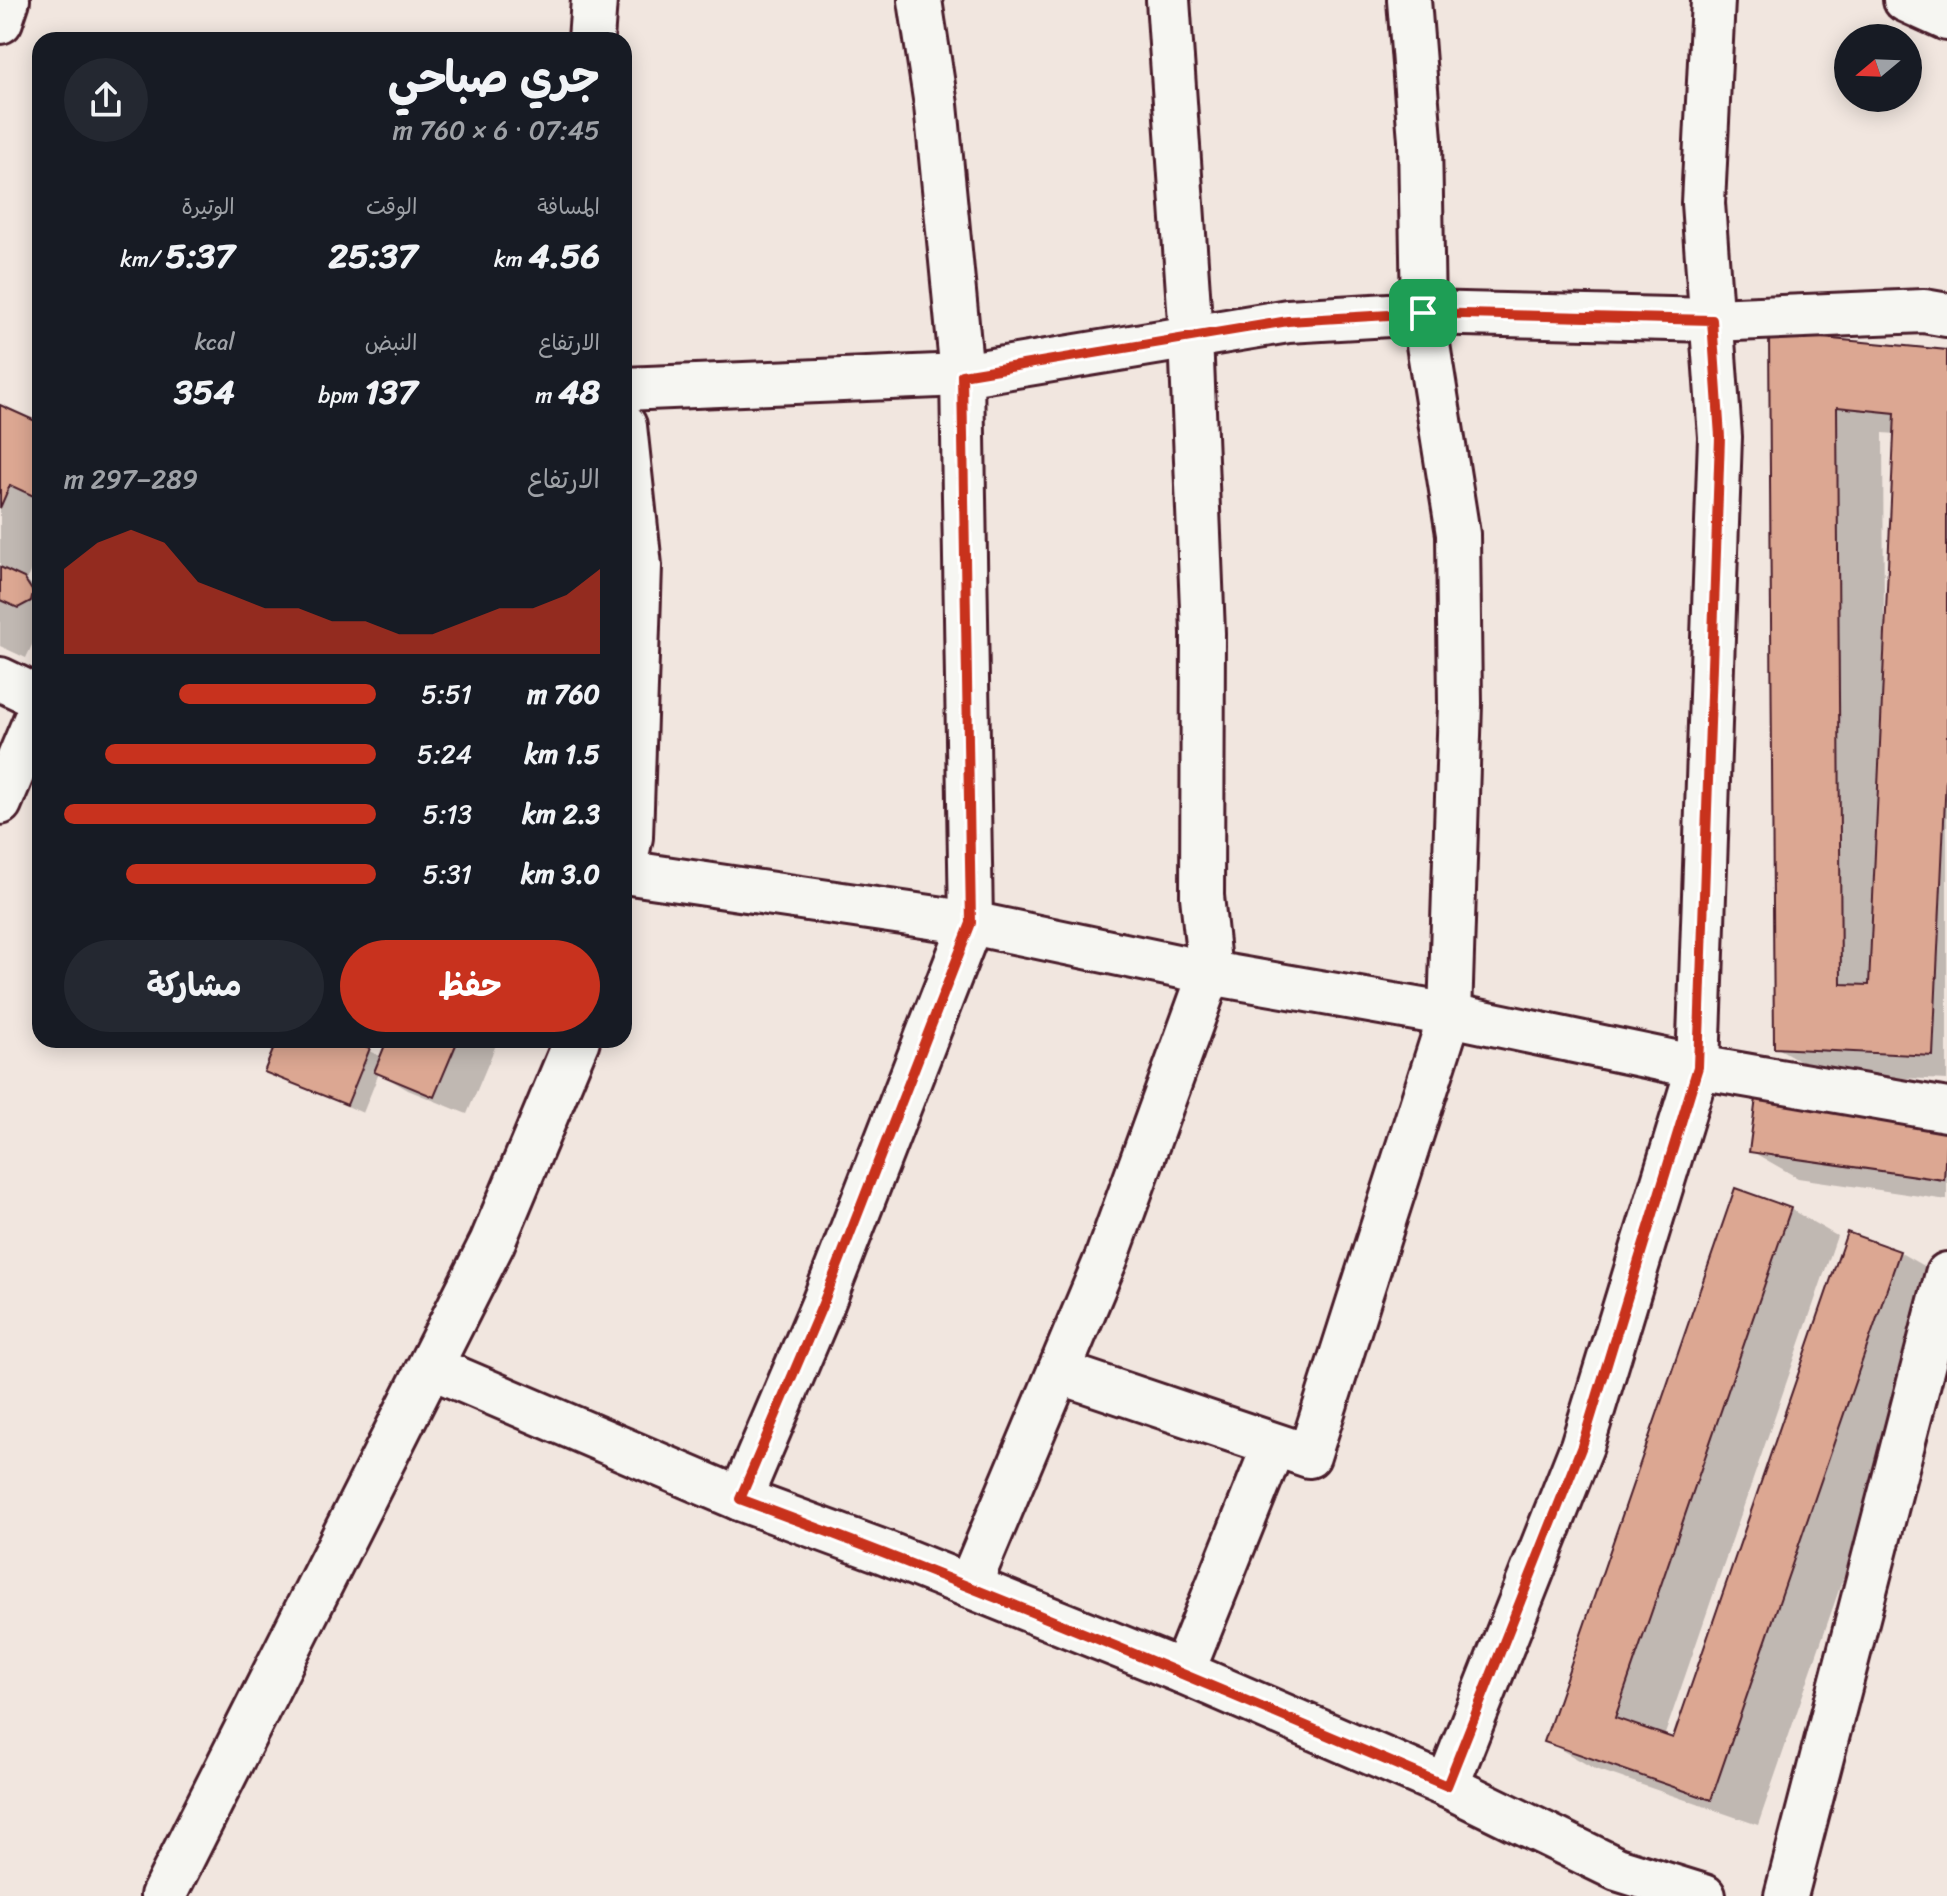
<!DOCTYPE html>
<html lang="ar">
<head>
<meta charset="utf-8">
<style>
	:root { --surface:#171b24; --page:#242831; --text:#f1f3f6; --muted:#9ea1a6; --accent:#c8321e }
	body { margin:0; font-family:Sriracha,"Playpen Sans Arabic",sans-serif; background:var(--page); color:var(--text); direction:rtl; height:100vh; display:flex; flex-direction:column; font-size:30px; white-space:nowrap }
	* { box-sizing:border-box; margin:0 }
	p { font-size:26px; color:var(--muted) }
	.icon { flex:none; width:44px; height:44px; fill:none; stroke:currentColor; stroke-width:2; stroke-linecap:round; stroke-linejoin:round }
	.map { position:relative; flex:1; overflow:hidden; direction:ltr }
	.details { position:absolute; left:32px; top:32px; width:600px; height:1016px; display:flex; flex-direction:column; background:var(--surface); border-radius:24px; box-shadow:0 4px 20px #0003; direction:rtl }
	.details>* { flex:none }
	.needle { width:52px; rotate:251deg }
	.fabs { position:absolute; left:1834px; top:24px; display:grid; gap:16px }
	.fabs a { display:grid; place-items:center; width:88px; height:88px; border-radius:50%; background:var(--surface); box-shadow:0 4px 20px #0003; font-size:40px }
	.pin { position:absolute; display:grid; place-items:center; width:68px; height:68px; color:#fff; margin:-34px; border-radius:16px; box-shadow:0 4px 12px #0006 }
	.round { display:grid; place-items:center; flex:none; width:84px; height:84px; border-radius:42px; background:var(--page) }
	.summary { display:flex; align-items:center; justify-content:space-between; height:136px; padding:0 32px }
	h1 { font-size:44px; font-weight:700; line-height:60px }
	.figures { display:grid; grid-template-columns:repeat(3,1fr); gap:12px; height:136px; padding:8px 32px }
	.figures div { display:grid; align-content:center }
	.figures b { font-size:34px; font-weight:700 }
	.figures small { font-size:22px; font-weight:400 }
	.figures p { font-size:22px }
	.chart { height:224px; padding:16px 32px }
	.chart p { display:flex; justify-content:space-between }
	.chart svg { width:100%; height:144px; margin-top:8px; fill:var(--accent); opacity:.7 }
	.cta { display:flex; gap:16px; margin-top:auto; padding:16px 32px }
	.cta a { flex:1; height:92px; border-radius:48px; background:var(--accent); color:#fff; font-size:32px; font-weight:700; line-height:92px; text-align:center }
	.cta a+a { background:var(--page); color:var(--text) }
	ul { padding:0 32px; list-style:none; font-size:26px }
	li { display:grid; grid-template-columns:128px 96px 1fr; align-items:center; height:60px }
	li i { height:20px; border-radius:10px; background:var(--accent) }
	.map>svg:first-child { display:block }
	.shadow { fill:#0003; fill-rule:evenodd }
	.building { fill:#dca792; stroke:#4a1f2b; stroke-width:2; fill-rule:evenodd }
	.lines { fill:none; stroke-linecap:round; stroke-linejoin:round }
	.street-casing { stroke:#4a1f2b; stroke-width:48 }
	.secondary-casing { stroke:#4a1f2b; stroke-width:50 }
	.primary-casing { stroke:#4a1f2b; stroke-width:50 }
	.street { stroke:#f6f6f2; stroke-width:42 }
	.secondary { stroke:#f6f6f2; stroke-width:44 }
	.primary { stroke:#f6f6f2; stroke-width:44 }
	.route-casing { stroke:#fff; stroke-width:16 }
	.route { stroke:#c8321e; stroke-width:10 }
</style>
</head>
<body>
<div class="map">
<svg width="1947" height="1896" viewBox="0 0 1947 1896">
	<rect width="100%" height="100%" fill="#f1e6df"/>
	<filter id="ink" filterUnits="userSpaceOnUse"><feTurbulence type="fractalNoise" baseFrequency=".0125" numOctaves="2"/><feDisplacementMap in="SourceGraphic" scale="16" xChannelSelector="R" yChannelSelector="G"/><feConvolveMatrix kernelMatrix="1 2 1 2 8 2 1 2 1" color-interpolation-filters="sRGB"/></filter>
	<g filter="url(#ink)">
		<g class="shadow">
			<path d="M1771,335L1947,352V1080L1823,1074L1776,1047ZM1883,433L1896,434L1888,622H1884Z"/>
			<path d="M0,407L40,425V550L26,581L40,589V628L26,658L0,646Z"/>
			<path d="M279,1040H345L382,1057L389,1040H498L467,1114L408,1090L379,1073L363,1113L267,1071Z"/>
			<path d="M1947,1127V1200L1798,1178L1751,1151Z"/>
			<path d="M1790,1209L1837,1236L1664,1737L1674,1740L1899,1252L1946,1279L1758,1825L1593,1768L1546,1741Z"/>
		</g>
		<g class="building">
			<path d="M1769,333L1947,350V756L1933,1056L1774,1048ZM1837,407L1895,413L1869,985L1841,984Z"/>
			<path d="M0,405L40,423V499L10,485L0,508Z"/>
			<path d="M0,567L24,578L33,592L31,601L18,608L0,600Z"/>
			<path d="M277,1040H350L370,1048L347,1105L264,1072Z"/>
			<path d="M387,1040H458L434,1097L374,1072Z"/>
			<path d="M1756,1098L1947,1125L1944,1180L1749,1152Z"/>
			<path d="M1735,1188L1791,1208L1615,1718L1673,1738L1847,1232L1900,1251L1711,1800L1544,1742Z"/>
		</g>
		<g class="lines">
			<defs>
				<g id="street">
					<path d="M1905,0L1947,19"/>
					<path d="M624,389L962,375L1288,321L1423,313L1712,320L1924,311L1947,315"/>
					<path d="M0,679L40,698"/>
					<path d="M0,803L40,708"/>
					<path d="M624,872L971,923L1210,973L1450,1015L1698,1067L1947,1110"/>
					<path d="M431,1367L740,1499L884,1552L1183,1672L1447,1786L1617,1869L1704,1896"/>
					<path d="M1059,1372L1309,1456L1450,1015L1460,704L1458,534L1423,313L1420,140L1409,0"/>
					<path d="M740,1499L822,1306L971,923L962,375L936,105L920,0"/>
					<path d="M969,1586L1106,1259L1210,973L1202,896L1203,633L1191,336L1168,0"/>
					<path d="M1183,1672L1274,1445"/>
					<path d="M1447,1786L1582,1446L1698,1067L1720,437L1703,203L1713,0"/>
					<path d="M1786,1896L1947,1274"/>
				</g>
				<g id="secondary">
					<path d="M591,40L594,0"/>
					<path d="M624,426L639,566L630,837L624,865"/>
					<path d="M163,1896L492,1243L577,1040"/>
				</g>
				<path id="primary" d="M0,21L7,0"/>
			</defs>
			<use href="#street" class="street-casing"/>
			<use href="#secondary" class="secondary-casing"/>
			<use href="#primary" class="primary-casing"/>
			<use href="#street" class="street"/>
			<use href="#secondary" class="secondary"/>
			<use href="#primary" class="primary"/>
		</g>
	</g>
	<g class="lines" filter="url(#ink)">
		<defs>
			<path id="route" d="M1423,313L1712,320L1720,437L1698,1067L1582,1446L1447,1786C1213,1686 979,1587 740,1499L822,1306L971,923L962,375L1288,321Z"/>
		</defs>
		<use href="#route" class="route-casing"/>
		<use href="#route" class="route"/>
	</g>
</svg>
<div class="fabs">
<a><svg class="needle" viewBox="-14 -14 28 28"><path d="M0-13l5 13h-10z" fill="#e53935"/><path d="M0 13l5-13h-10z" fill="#9ea1a6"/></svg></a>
</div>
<div class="pin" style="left:1423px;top:313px;background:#1e9e55"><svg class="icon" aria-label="arrive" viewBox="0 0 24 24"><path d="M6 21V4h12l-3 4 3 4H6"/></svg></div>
<section class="details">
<div class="summary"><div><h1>جري صباحي</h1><p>07:45 · 6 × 760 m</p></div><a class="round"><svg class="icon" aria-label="share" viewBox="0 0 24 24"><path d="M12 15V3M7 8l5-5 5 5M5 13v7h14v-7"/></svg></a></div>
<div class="figures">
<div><p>المسافة</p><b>4.56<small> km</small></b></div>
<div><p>الوقت</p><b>25:37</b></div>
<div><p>الوتيرة</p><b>5:37<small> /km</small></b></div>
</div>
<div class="figures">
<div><p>الارتفاع</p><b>48<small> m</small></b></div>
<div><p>النبض</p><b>137<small> bpm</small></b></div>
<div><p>kcal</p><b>354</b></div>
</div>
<div class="chart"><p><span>الارتفاع</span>289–297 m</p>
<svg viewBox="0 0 160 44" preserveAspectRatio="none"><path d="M0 44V18L10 10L20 6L30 10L40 22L50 26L60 30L70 30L80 34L90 34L100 38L110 38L120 34L130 30L140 30L150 26L160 18V44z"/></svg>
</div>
<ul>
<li><b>760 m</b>5:51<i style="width:63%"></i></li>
<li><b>1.5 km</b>5:24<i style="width:87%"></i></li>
<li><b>2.3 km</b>5:13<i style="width:100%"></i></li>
<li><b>3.0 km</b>5:31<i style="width:80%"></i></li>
</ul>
<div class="cta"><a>حفظ</a><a>مشاركة</a></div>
</section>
</div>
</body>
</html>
